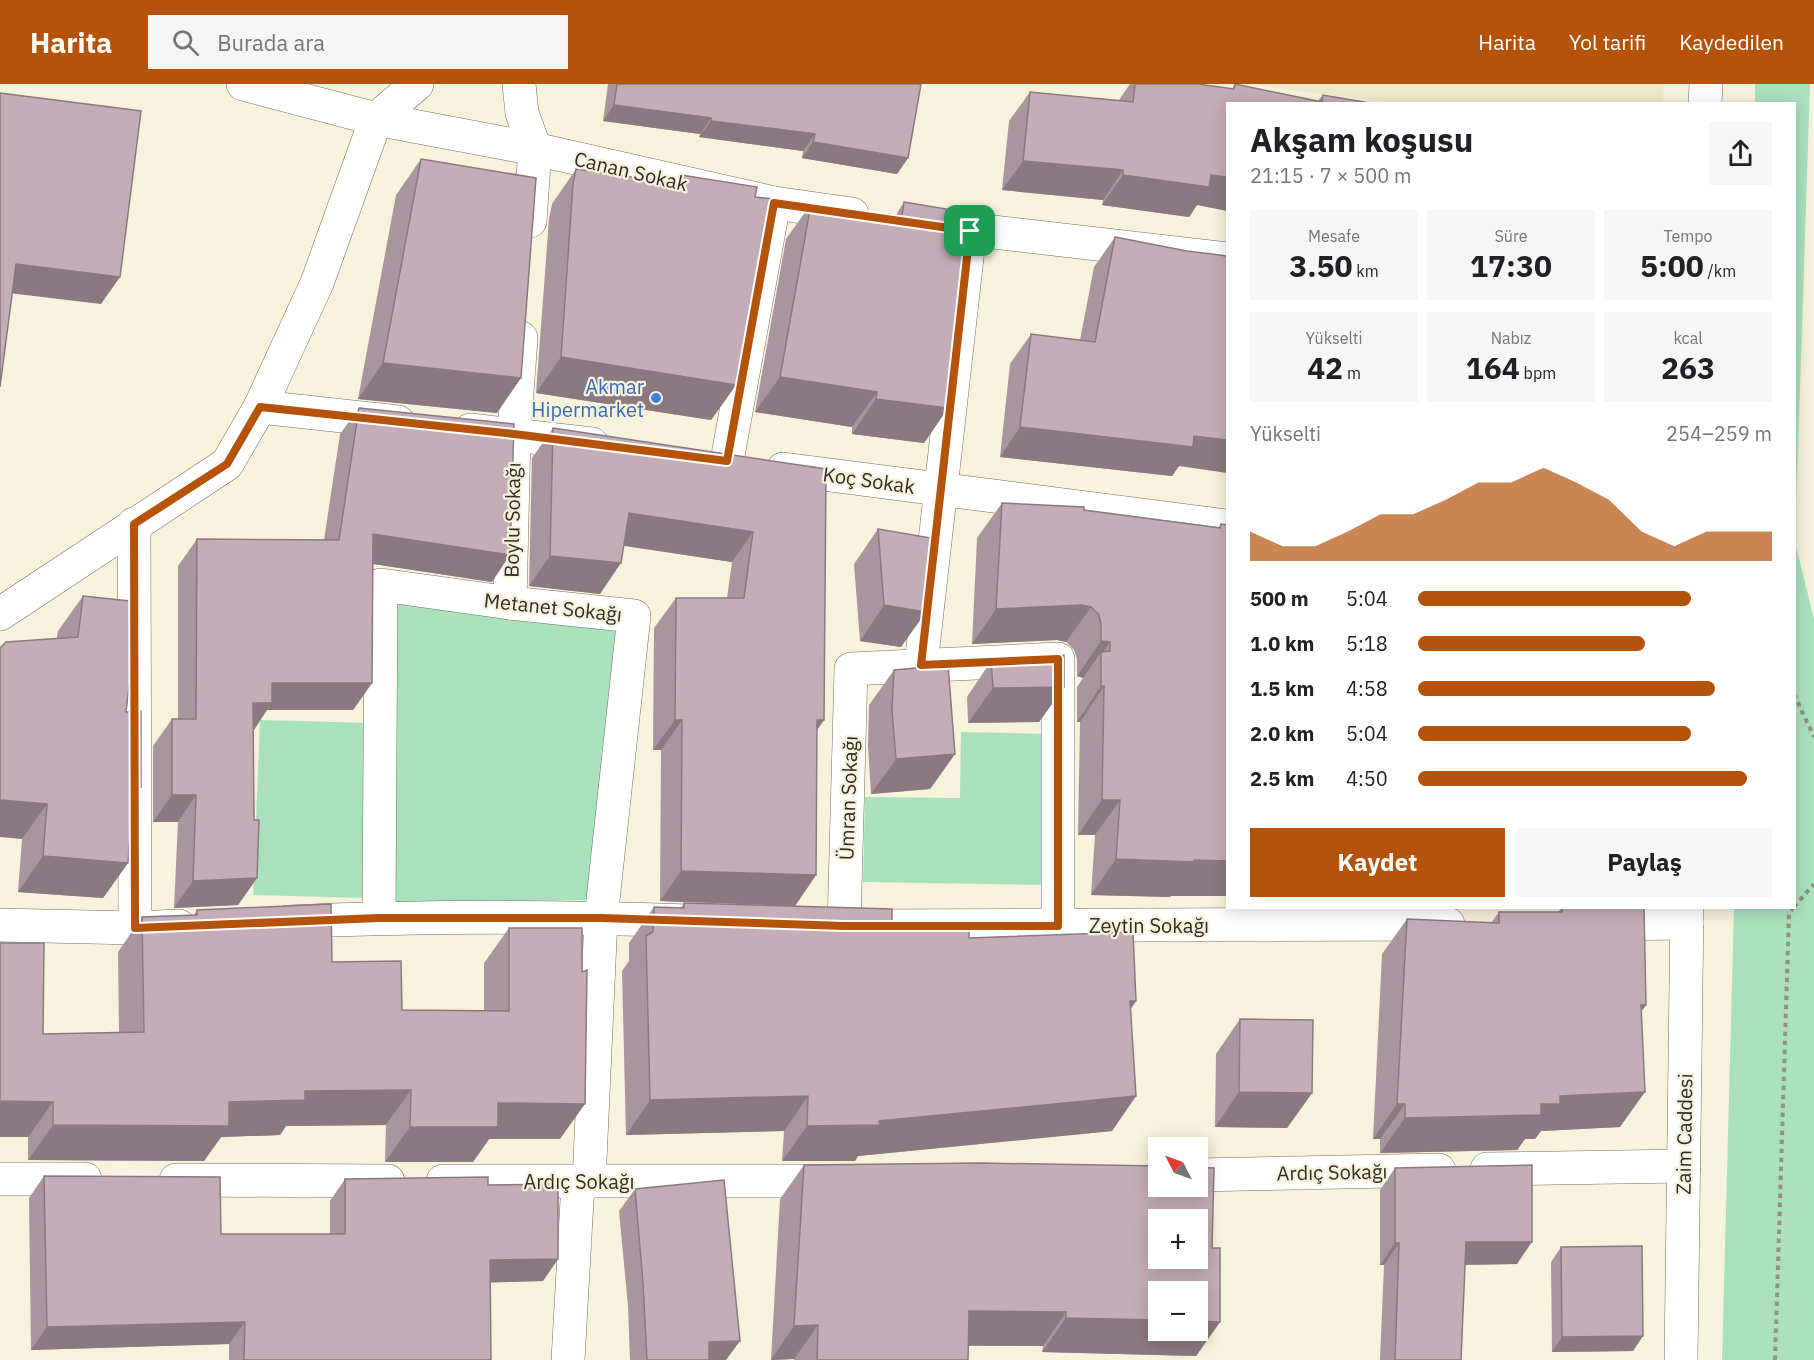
<!DOCTYPE html>
<html lang="tr">
<head>
<meta charset="utf-8">
<style>
	:root { --surface:#fff; --page:#f6f6f6; --text:#202124; --muted:#757577; --accent:#b45309 }
	body { margin:0; font-family:"IBM Plex Sans",sans-serif; background:var(--page); color:var(--text); height:100vh; display:flex; flex-direction:column; font-size:22px; white-space:nowrap }
	* { box-sizing:border-box; margin:0 }
	p { font-size:20px; color:var(--muted) }
	.icon { flex:none; width:33px; height:33px; fill:none; stroke:currentColor; stroke-width:2; stroke-linecap:round; stroke-linejoin:round }
	.map { position:relative; flex:1; overflow:hidden }
	.drawer { position:absolute; left:1226px; top:18px; width:570px; height:807px; display:flex; flex-direction:column; background:var(--surface); border-radius:0px; box-shadow:0 3px 15px #0003 }
	.drawer>* { flex:none }
	.needle { width:39px; rotate:312deg }
	.tools { position:absolute; left:1148px; top:1053px; display:grid; gap:12px }
	.tools a { display:grid; place-items:center; width:60px; height:60px; border-radius:0px; background:var(--surface); box-shadow:0 3px 15px #0003; font-size:30px }
	.pin { position:absolute; display:grid; place-items:center; width:51px; height:51px; color:#fff; margin:-26px; border-radius:12px; box-shadow:0 3px 9px #0006 }
	.round { display:grid; place-items:center; flex:none; width:63px; height:63px; border-radius:0px; background:var(--page) }
	.overview { display:flex; align-items:center; justify-content:space-between; height:102px; padding:0 24px }
	h1 { font-size:33px; font-weight:700; line-height:45px }
	.metrics { display:grid; grid-template-columns:repeat(3,1fr); gap:9px; height:102px; padding:6px 24px }
	.metrics div { display:grid; align-content:center; border-radius:0px; background:var(--page); text-align:center }
	.metrics b { font-size:30px; font-weight:700 }
	.metrics small { font-size:16px; font-weight:400 }
	.metrics p { font-size:16px }
	.chart { height:168px; padding:12px 24px }
	.chart p { display:flex; justify-content:space-between }
	.chart svg { width:100%; height:108px; margin-top:6px; fill:var(--accent); opacity:.7 }
	.button { display:flex; gap:12px; margin-top:auto; padding:12px 24px }
	.button a { flex:1; height:69px; border-radius:0px; background:var(--accent); color:#fff; font-size:24px; font-weight:700; line-height:69px; text-align:center }
	.button a+a { background:var(--page); color:var(--text) }
	ul { padding:0 24px; list-style:none; font-size:20px }
	li { display:grid; grid-template-columns:96px 72px 1fr; align-items:center; height:45px }
	li i { height:15px; border-radius:8px; background:var(--accent) }
	header { display:flex; align-items:center; gap:36px; box-sizing:border-box; height:84px; padding:0 30px; background:var(--accent); color:#fff }
	header strong { font-size:28px }
	nav { display:flex; gap:33px; margin-inline-start:auto; font-size:21px }
	.search { width:420px; height:54px; background:var(--page); display:flex; align-items:center; gap:15px; box-sizing:border-box; padding:0 21px; border-radius:0px; color:var(--muted); font-size:22px }
	.map>svg:first-child { display:block }
	.built { fill:#f0e9cb }
	.green { fill:#aae1bd }
	.lines { fill:none; stroke-linecap:round; stroke-linejoin:round }
	.minor-casing { stroke:#736e5b; stroke-width:34 }
	.tertiary-casing { stroke:#736e5b; stroke-width:34 }
	.secondary-casing { stroke:#736e5b; stroke-width:34 }
	.path { stroke:#949081; stroke-width:4; stroke-dasharray:4.5 4.5; stroke-linecap:butt }
	.minor { stroke:#fff; stroke-width:33 }
	.tertiary { stroke:#fff; stroke-width:33 }
	.secondary { stroke:#fff; stroke-width:33 }
	.wall { fill:#a9959d }
	.shaded-wall { fill:#8a7980 }
	.building { fill:#c5adb7; stroke:#8a7980; stroke-width:1.5; fill-rule:evenodd }
	.route-casing { stroke:#fff; stroke-width:12 }
	.route { stroke:#b45309; stroke-width:8 }
	.shop-dot { fill:#3f7fe0; stroke:#f7f2dc; stroke-width:2 }
	.labels { text-anchor:middle; dominant-baseline:central; stroke-width:4.5; stroke-linejoin:round; paint-order:stroke }
	.street-label { font-size:20px; fill:#2f2d25; stroke:#f7f2dc }
	.shop-label { font-size:20px; fill:#366cbe; stroke:#f7f2dc; text-anchor:end }
</style>
</head>
<body>
<header>
<strong>Harita</strong>
<div class="search"><svg class="icon" aria-label="search" viewBox="0 0 24 24"><circle cx="10" cy="10" r="6"/><path d="M15 15l6 6"/></svg>Burada ara</div>
<nav><a>Harita</a><a>Yol tarifi</a><a>Kaydedilen</a></nav>
</header>
<div class="map">
<svg width="1814" height="1276" viewBox="0 0 1814 1276">
	<rect width="100%" height="100%" fill="#f7f2dc"/>
	<path class="built" d="M1245,0H1664L1663,19L1404,20Z"/>
	<g class="green">
		<path d="M1755,0H1810L1795,458L1814,535V1276H1722L1734,824H1794V20L1755,19Z"/>
		<path d="M397,515L620,542L591,816L395,819Z"/>
		<path d="M260,636L371,639L365,814L253,811Z"/>
		<path d="M961,648L1047,650L1043,801L863,798L865,713L960,714Z"/>
	</g>
	<g class="lines">
		<defs>
			<g id="minor">
				<path d="M243,0L376,35L535,65L774,119L852,130"/>
				<path d="M519,0L522,29L535,65L530,137"/>
				<path d="M923,140L1227,175"/>
				<path d="M260,323L398,338"/>
				<path d="M470,346L592,360"/>
				<path d="M727,377L774,119"/>
				<path d="M783,385L1227,442"/>
				<path d="M134,440L135,844"/>
				<path d="M510,519L514,350L521,254"/>
				<path d="M921,581L970,147"/>
				<path d="M379,834L381,501L510,519L634,532L601,834L589,1098"/>
				<path d="M288,838C421,832 555,832 689,837"/>
				<path d="M1601,840L1687,839"/>
				<path d="M0,841L135,844L179,842"/>
				<path d="M844,842L851,585L1058,575V842"/>
				<path d="M848,842L1448,840"/>
				<path d="M1487,1085L1684,1082"/>
				<path d="M1197,1091L1439,1086"/>
				<path d="M0,1095H85"/>
				<path d="M176,1096L388,1097"/>
				<path d="M443,1097H838"/>
				<path d="M568,1276L578,1098"/>
			</g>
			<g id="tertiary">
				<path d="M1705,20L1706,0"/>
				<path d="M1681,1276L1687,824"/>
			</g>
			<path id="secondary" d="M0,530L227,380L260,323L317,199L376,35L417,0"/>
		</defs>
		<use href="#minor" class="minor-casing"/>
		<use href="#tertiary" class="tertiary-casing"/>
		<use href="#secondary" class="secondary-casing"/>
		<g class="path">
			<path d="M1794,610L1814,653"/>
			<path d="M1794,823L1814,800"/>
			<path d="M1775,1276L1789,829L1793,824"/>
		</g>
		<use href="#minor" class="minor"/>
		<use href="#tertiary" class="tertiary"/>
		<use href="#secondary" class="secondary"/>
	</g>
	<g class="wall">
		<path d="M608,0H921L908,74L897,90L802,74L803,67L699,53L700,50L603,37Z"/>
		<path d="M1130,0H1198L1232,5L1235,0L1318,17L1323,11L1376,20L1197,121L1189,133L1102,121L1103,116L1002,106L1009,37L1030,8L1119,16Z"/>
		<path d="M421,75L497,329L358,315L396,111Z"/>
		<path d="M576,85L677,100L682,91L755,113L736,301L711,336L536,309L549,135L552,120Z"/>
		<path d="M904,118L957,215L948,324L924,359L852,350V343L755,328L786,155L811,120L896,131Z"/>
		<path d="M1115,153L1187,167L1179,382L1172,392L1000,373L1010,280L1031,250L1080,256L1094,183Z"/>
		<path d="M359,324L492,498L373,480L372,599L353,626H267L253,646L254,736L257,794L238,821L174,824L178,738H153V662L172,635H178V482L197,455L324,456L340,350Z"/>
		<path d="M553,344L826,385L824,636L817,645L816,791L795,822L660,817L661,666H653L654,544L676,514H727L732,478L624,462L600,510L529,502L532,374Z"/>
		<path d="M1002,419L1084,426L1219,443L1221,440L1227,441V812H1171L1170,813L1091,811L1095,751H1078L1080,638H1077V603L1083,594L1077,592V575L1074,566L1066,558L1057,556L972,560L977,454Z"/>
		<path d="M878,445L901,563L860,557L854,480Z"/>
		<path d="M83,512L126,628L132,715L128,779L103,814L18,808L22,755L58,547Z"/>
		<path d="M991,577L1064,603L1039,638L968,639L967,613Z"/>
		<path d="M894,586L955,670L930,705L871,710L868,662L869,621Z"/>
		<path d="M684,819L892,843L969,854L1136,917L1130,926L1136,1012L1112,1047L858,1072L855,1077H782L784,1047L626,1051L622,887L629,877V859L654,823L681,824Z"/>
		<path d="M1561,824L1646,921L1641,928L1620,1043L1541,1047L1535,1055H1525L1517,1066L1380,1069V1055H1373L1382,870L1407,835L1491,839L1499,828H1558Z"/>
		<path d="M197,826L332,878L402,926L484,927V879L509,844L560,1055H489L473,1078H385L386,1041L286,1042L280,1051L221,1053L204,1077L28,1076V1053L43,950L119,948L118,868L142,833L194,831Z"/>
		<path d="M1240,935L1312,1009L1287,1044L1215,1043L1216,970Z"/>
		<path d="M804,1081L1212,1164L1220,1238L1196,1272L1042,1268L1043,1262H969L968,1276H794V1275L771,1276L780,1115Z"/>
		<path d="M1395,1084L1517,1180L1465,1181L1461,1276H1380L1384,1181H1380V1106Z"/>
		<path d="M44,1092L221,1150H330V1117L345,1095L488,1101L558,1175L543,1197L491,1198V1276H229V1260L31,1266L29,1114Z"/>
		<path d="M635,1105L726,1276H630L628,1222L619,1127Z"/>
		<path d="M1561,1163L1633,1267L1552,1268L1551,1178Z"/>
	</g>
	<g class="shaded-wall">
		<path d="M614,21L711,34L700,50L603,37Z"/>
		<path d="M711,37L815,50L803,67L699,53Z"/>
		<path d="M813,58L908,74L897,90L802,74Z"/>
		<path d="M1023,77L1123,86L1103,116L1002,106Z"/>
		<path d="M1123,91H1211L1227,93V127L1197,121L1189,133L1102,121Z"/>
		<path d="M16,180L120,193L101,220L0,208Z"/>
		<path d="M561,273L738,286L743,287L733,300L736,301L711,336L536,309Z"/>
		<path d="M383,279L521,294L497,329L358,315Z"/>
		<path d="M780,293L877,308L852,343L755,328Z"/>
		<path d="M876,315L948,324L924,359L852,350Z"/>
		<path d="M1020,343L1194,352L1227,356V389L1179,382L1172,392L1000,373Z"/>
		<path d="M629,429L753,448L732,478L607,459Z"/>
		<path d="M373,450L510,471L492,498L354,477Z"/>
		<path d="M550,472L621,479L600,510L529,502Z"/>
		<path d="M884,521L926,528L901,563L860,557Z"/>
		<path d="M1082,521L1091,523L1066,558L1057,556L972,560L996,525Z"/>
		<path d="M1101,557L1110,558L1101,571V568L1083,594L1077,592Z"/>
		<path d="M272,599H372L353,626H267L254,646H234L253,619Z"/>
		<path d="M1101,602H1104L1080,638H1077Z"/>
		<path d="M1064,603L1039,638L968,639L993,604Z"/>
		<path d="M675,636H682L661,666H653Z"/>
		<path d="M817,636H824L803,666Z"/>
		<path d="M955,670L930,705L871,710L896,675Z"/>
		<path d="M141,703L116,739L133,704Z"/>
		<path d="M172,711H196L178,738H153Z"/>
		<path d="M0,716L47,720L22,755L0,753Z"/>
		<path d="M1102,716H1120L1095,751H1078Z"/>
		<path d="M43,772L128,779L103,814L18,808Z"/>
		<path d="M1116,775L1227,777V812H1171L1170,813L1091,811Z"/>
		<path d="M681,787L816,791L795,822L660,817Z"/>
		<path d="M257,794L238,821L174,824L193,797Z"/>
		<path d="M1130,917H1136L1112,952Z"/>
		<path d="M1641,921H1646L1621,956Z"/>
		<path d="M411,1006L386,1041L286,1042L280,1051L221,1053L204,1077L28,1076L53,1041L305,1007Z"/>
		<path d="M1239,1008L1312,1009L1287,1044L1215,1043Z"/>
		<path d="M1645,1008L1620,1043L1541,1047L1535,1055H1525L1517,1066L1380,1069L1405,1034L1560,1012Z"/>
		<path d="M808,1012L784,1047L626,1051L650,1016Z"/>
		<path d="M1136,1012L1112,1047L858,1072L855,1077H782L807,1042L879,1037Z"/>
		<path d="M0,1017L53,1018L28,1053H0Z"/>
		<path d="M498,1019L585,1020L560,1055H489L473,1078H385L410,1043Z"/>
		<path d="M1397,1020H1405L1380,1055H1373Z"/>
		<path d="M1466,1158H1532L1517,1180L1450,1181Z"/>
		<path d="M1395,1159H1399L1384,1181H1380Z"/>
		<path d="M558,1175L543,1197L475,1199L490,1176Z"/>
		<path d="M969,1227L1066,1228L1043,1262L945,1261Z"/>
		<path d="M1066,1234L1158,1236V1246H1197V1237L1220,1238L1196,1272L1042,1268Z"/>
		<path d="M245,1238L229,1260L31,1266L47,1243Z"/>
		<path d="M818,1241L794,1275L771,1276L794,1242Z"/>
		<path d="M1643,1252L1633,1267L1552,1268L1562,1253Z"/>
		<path d="M740,1257L726,1276H697L709,1258Z"/>
	</g>
	<g class="building">
		<path d="M617,0H921L908,74L813,58L815,50L711,37V34L614,21Z"/>
		<path d="M1135,0H1198L1234,5L1235,0L1322,18L1323,11L1376,20H1227V93L1211,91L1209,103L1123,91V86L1023,77L1030,8L1133,18Z"/>
		<path d="M0,9L141,27L120,193L16,180L0,303Z"/>
		<path d="M421,75L536,94L521,294L383,279Z"/>
		<path d="M576,85L681,100L682,91L757,103L755,113L774,115L743,287L738,286L736,301L561,273L573,100Z"/>
		<path d="M904,118L970,129L957,215L962,216L948,324L876,315L877,308L780,293L811,120L902,132Z"/>
		<path d="M1115,153L1187,167L1227,172V356L1194,352L1193,363L1020,343L1031,250L1095,258Z"/>
		<path d="M359,324L514,340L510,471L373,450L372,599H272V619H253L254,736H259L257,794L193,797L196,711H172V635H196L197,455L339,456Z"/>
		<path d="M553,344L826,385L824,636H817L816,791L681,787L682,636H675L676,514H744L753,448L629,429L621,479L550,472Z"/>
		<path d="M1002,419L1084,423V426L1220,444L1221,440L1227,441V777L1194,776V778L1116,775L1120,716H1102L1104,602H1101V568L1110,567V558L1101,557V540L1099,531L1091,523L1082,521L996,525Z"/>
		<path d="M878,445L937,455L926,528L884,521Z"/>
		<path d="M83,512L139,518L126,628L141,627V703L133,704L128,779L43,772L47,720L0,716V564L6,558L78,553Z"/>
		<path d="M1064,571V603L993,604L991,577Z"/>
		<path d="M948,581L955,670L896,675L892,627L894,586Z"/>
		<path d="M684,819L892,825V843L969,844V854L1133,848L1136,917H1130L1136,1012L879,1037L880,1041L807,1042L808,1012L650,1016L646,852L653,848L654,823L684,824Z"/>
		<path d="M331,820L332,878L401,877L402,926L509,927V844H582V888L587,886L585,1020L498,1019V1043H410L411,1006L305,1007V1016L229,1018V1042L53,1041V1018L0,1017V859H44L43,950L144,948L142,833L197,831V826Z"/>
		<path d="M1562,824H1644L1646,921H1641L1645,1008L1560,1012V1020H1541V1031L1405,1034V1020H1397L1407,835L1499,839V828H1562Z"/>
		<path d="M1240,935L1313,936L1312,1009L1239,1008Z"/>
		<path d="M981,1079L1158,1082V1102H1197V1083L1214,1084L1212,1164H1220V1238L1197,1237V1208H1158V1236L1066,1234V1228L969,1227L968,1276H817L818,1241L794,1242L804,1081ZM1158,1136H1197V1174H1158Z"/>
		<path d="M1532,1081V1158H1466L1461,1276H1395L1399,1159H1395V1084Z"/>
		<path d="M44,1092L220,1093L221,1150H345V1095L488,1093V1101L558,1100V1175L490,1176L491,1276H244L245,1238L47,1243Z"/>
		<path d="M724,1096L740,1257L709,1258V1276H647L643,1199L635,1105Z"/>
		<path d="M1642,1162L1643,1252L1562,1253L1561,1163Z"/>
	</g>
	<g class="lines">
		<defs>
			<path id="route" d="M774,119L970,147L921,581L1058,575V842H844L601,834H379L135,844L134,440L227,380L260,323L514,350L727,377Z"/>
		</defs>
		<use href="#route" class="route-casing"/>
		<use href="#route" class="route"/>
	</g>
	<circle class="shop-dot" cx="656" cy="314" r="6"/>
	<g class="labels">
		<g class="street-label">
			<text transform="translate(631 87) rotate(13)">Canan Sokak</text>
			<text transform="translate(869 396) rotate(8)">Koç Sokak</text>
			<text transform="translate(512 436) rotate(-89)">Boylu Sokağı</text>
			<text transform="translate(553 523) rotate(6)">Metanet Sokağı</text>
			<text transform="translate(848 714) rotate(-88)">Ümran Sokağı</text>
			<text x="1149" y="841">Zeytin Sokağı</text>
			<text transform="translate(1684 1050) rotate(-89)">Zaim Caddesi</text>
			<text transform="translate(1332 1088) rotate(-1)">Ardıç Sokağı</text>
			<text x="579" y="1097">Ardıç Sokağı</text>
		</g>
		<g class="shop-label">
			<text x="644" y="302">Akmar<tspan x="644" dy="23">Hipermarket</tspan></text>
		</g>
	</g>
</svg>
<div class="tools">
<a><svg class="needle" viewBox="-14 -14 28 28"><path d="M0-13l5 13h-10z" fill="#e53935"/><path d="M0 13l5-13h-10z" fill="#757577"/></svg></a>
<a>+</a>
<a>−</a>
</div>
<div class="pin" style="left:970px;top:147px;background:#1e9e55"><svg class="icon" aria-label="arrive" viewBox="0 0 24 24"><path d="M6 21V4h12l-3 4 3 4H6"/></svg></div>
<section class="drawer">
<div class="overview"><div><h1>Akşam koşusu</h1><p>21:15 · 7 × 500 m</p></div><a class="round"><svg class="icon" aria-label="share" viewBox="0 0 24 24"><path d="M12 15V3M7 8l5-5 5 5M5 13v7h14v-7"/></svg></a></div>
<div class="metrics">
<div><p>Mesafe</p><b>3.50<small> km</small></b></div>
<div><p>Süre</p><b>17:30</b></div>
<div><p>Tempo</p><b>5:00<small> /km</small></b></div>
</div>
<div class="metrics">
<div><p>Yükselti</p><b>42<small> m</small></b></div>
<div><p>Nabız</p><b>164<small> bpm</small></b></div>
<div><p>kcal</p><b>263</b></div>
</div>
<div class="chart"><p><span>Yükselti</span>254–259 m</p>
<svg viewBox="0 0 160 44" preserveAspectRatio="none"><path d="M0 44V32L10 38L20 38L30 32L40 25L50 25L60 19L70 12L80 12L90 6L100 12L110 19L120 32L130 38L140 32L150 32L160 32V44z"/></svg>
</div>
<ul>
<li><b>500 m</b>5:04<i style="width:77%"></i></li>
<li><b>1.0 km</b>5:18<i style="width:64%"></i></li>
<li><b>1.5 km</b>4:58<i style="width:84%"></i></li>
<li><b>2.0 km</b>5:04<i style="width:77%"></i></li>
<li><b>2.5 km</b>4:50<i style="width:93%"></i></li>
</ul>
<div class="button"><a>Kaydet</a><a>Paylaş</a></div>
</section>
</div>
</body>
</html>
